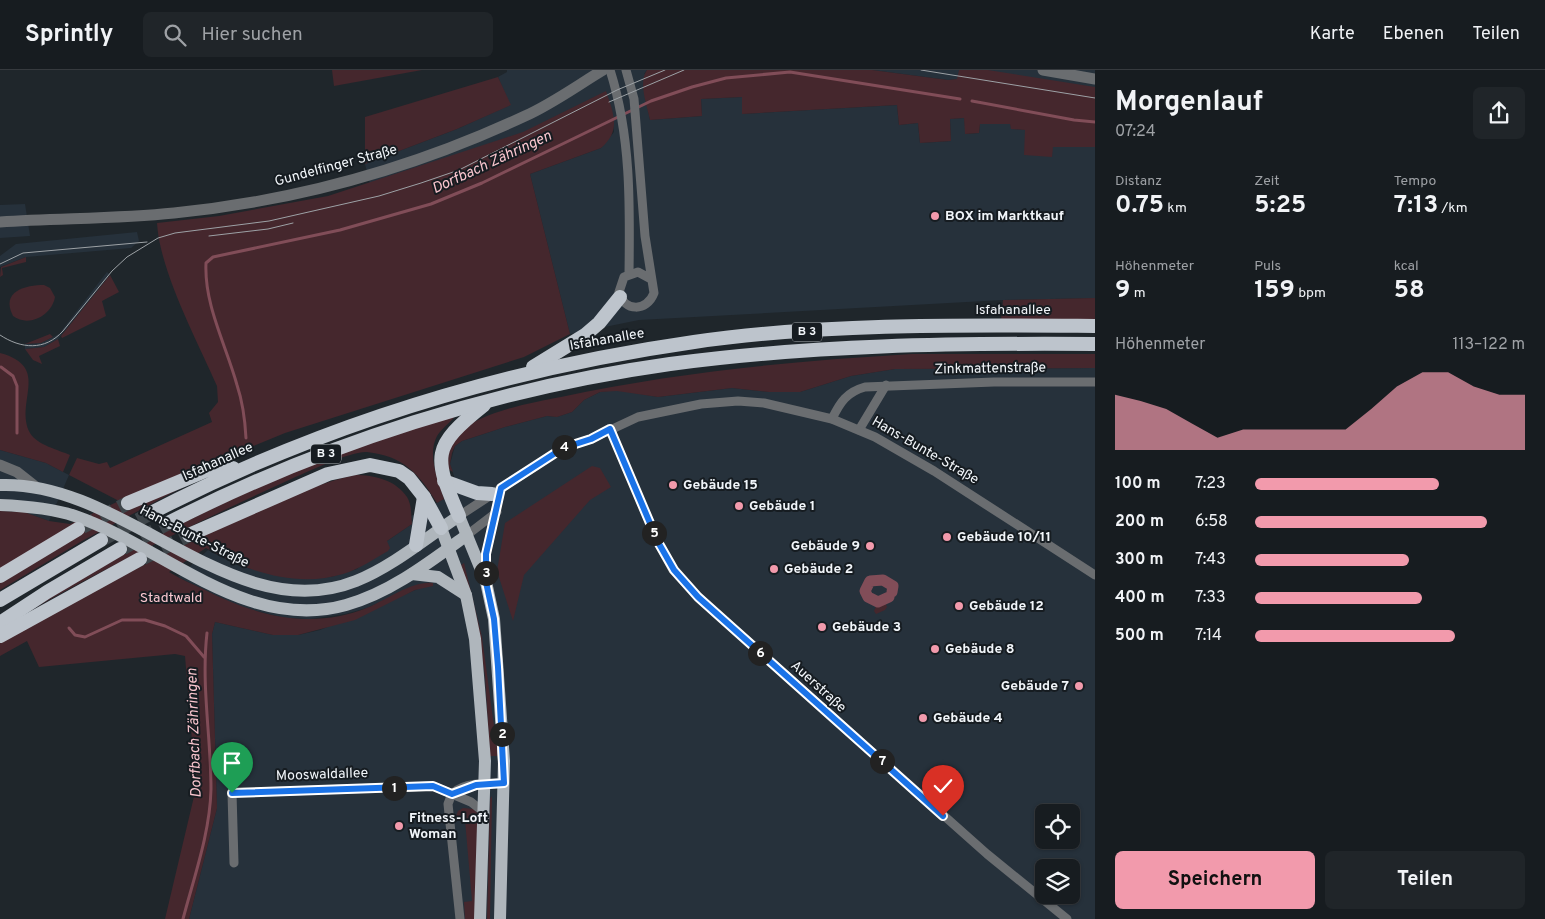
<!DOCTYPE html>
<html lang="de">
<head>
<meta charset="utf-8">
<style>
	:root { --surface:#171c20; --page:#202529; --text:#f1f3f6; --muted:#9ea1a5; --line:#363a3e; --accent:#f29aac }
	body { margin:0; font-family:Overpass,sans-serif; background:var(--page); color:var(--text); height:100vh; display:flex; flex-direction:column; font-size:19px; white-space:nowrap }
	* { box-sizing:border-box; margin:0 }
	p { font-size:16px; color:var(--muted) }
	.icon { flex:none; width:28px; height:28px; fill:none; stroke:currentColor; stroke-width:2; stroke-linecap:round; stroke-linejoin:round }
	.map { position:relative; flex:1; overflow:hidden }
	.sheet { display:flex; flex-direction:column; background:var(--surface); width:450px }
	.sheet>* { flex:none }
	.tools { position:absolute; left:1035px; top:734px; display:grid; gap:10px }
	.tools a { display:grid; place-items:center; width:45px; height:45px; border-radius:8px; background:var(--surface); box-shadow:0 1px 4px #0004,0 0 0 1px var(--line); font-size:25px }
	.pin { position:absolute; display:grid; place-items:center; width:42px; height:42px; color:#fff; margin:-51px -21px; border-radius:50% 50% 50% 0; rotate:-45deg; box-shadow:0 0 5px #0007 }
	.pin .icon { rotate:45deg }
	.km { position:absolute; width:25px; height:25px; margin:-12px; border-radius:50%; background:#222; color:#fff; font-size:14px; line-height:25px; text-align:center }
	.round { display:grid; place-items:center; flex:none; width:52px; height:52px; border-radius:8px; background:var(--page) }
	.headline { display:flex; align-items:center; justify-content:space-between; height:85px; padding:0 20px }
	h1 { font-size:28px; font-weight:700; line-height:38px }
	.metrics { display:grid; grid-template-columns:repeat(3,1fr); gap:8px; height:85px; padding:5px 20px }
	.metrics div { display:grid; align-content:center }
	.metrics b { font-size:25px; font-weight:700 }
	.metrics small { font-size:14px; font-weight:400 }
	.metrics p { font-size:14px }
	.chart { height:140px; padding:10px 20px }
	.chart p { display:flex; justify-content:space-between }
	.chart svg { width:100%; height:90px; margin-top:5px; fill:var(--accent); opacity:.7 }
	.primary-button { display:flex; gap:10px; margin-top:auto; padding:10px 20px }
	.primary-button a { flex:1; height:58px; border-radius:8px; background:var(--accent); color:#111; font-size:20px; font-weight:700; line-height:58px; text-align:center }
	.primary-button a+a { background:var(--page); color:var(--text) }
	ul { padding:0 20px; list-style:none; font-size:16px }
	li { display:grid; grid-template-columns:80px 60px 1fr; align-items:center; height:38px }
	li i { height:12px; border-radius:6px; background:var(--accent) }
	header { display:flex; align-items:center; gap:30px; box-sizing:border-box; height:70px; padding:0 25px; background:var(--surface); border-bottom:1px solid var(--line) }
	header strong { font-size:24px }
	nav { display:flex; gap:28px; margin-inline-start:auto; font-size:18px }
	.search { width:350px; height:45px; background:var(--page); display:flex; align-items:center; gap:12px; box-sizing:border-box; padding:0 18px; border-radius:8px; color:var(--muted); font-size:19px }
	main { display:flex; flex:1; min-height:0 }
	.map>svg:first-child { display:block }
	.built { fill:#26313b; fill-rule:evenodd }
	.green { fill:#45272d }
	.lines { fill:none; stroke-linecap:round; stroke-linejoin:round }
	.stream { stroke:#814d58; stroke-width:3 }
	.canal { stroke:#814d58; stroke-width:11 }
	.trunk-tunnel { stroke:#3e454a; stroke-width:14; stroke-dasharray:14 7; stroke-linecap:butt }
	.minor { stroke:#6a6d70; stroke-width:9 }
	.tertiary { stroke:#6a6d70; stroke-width:11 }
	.primary { stroke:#afb6bc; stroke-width:12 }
	.trunk { stroke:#bdc4cc; stroke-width:14 }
	.tram { stroke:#9da2a6; stroke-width:1 }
	.route-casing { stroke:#fff; stroke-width:10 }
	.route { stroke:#1a73e8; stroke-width:6 }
	.poi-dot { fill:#f29aac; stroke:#161c21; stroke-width:2 }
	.labels { text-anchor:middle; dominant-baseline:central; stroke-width:4; stroke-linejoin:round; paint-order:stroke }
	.shield { fill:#161c21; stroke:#afb4b8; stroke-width:1 }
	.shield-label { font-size:12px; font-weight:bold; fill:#f1f5f9 }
	.street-label { font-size:14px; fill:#f1f5f9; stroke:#161c21 }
	.poi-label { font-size:14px; font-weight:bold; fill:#f1f5f9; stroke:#161c21; text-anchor:start }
	.park-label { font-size:14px; fill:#fac7d0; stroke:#161c21 }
	.water-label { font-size:15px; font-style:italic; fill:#f9c5ce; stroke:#161c21 }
</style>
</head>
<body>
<header>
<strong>Sprintly</strong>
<div class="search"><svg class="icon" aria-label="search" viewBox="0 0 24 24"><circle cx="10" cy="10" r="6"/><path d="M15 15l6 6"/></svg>Hier suchen</div>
<nav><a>Karte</a><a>Ebenen</a><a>Teilen</a></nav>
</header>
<main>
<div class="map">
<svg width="1095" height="849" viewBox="0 0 1095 849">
	<rect width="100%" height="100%" fill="#1f262b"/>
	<g class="built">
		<path d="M507,0H647L644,4L655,0H705L644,21L650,50L702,46L701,29L742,27V44L897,35L899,55L918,53L920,73L951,71L950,49L964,48L966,64L979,63L980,54H1010L1012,59L1053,61V77H1095V228L1003,230L639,250L570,264L530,104L601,78L614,62L610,36L456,115L381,137L270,163L160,175L158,160L268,147L377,121L452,98L518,64L370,114L365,94L457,59L510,35L498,7L507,2Z"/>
		<path d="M872,0H1095V37L957,9L948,10Z"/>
		<path d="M25,134L30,166L0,168V135Z"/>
		<path d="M137,162L139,171L131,178L26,187L0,197V186L16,174Z"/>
		<path d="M107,202L110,205L58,269L44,277L25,279V274L41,273L59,264Z"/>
		<path d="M1095,298V849H189L217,738L212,564L215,552L273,565H298L320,560L425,516H433L421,514L367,538L345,544L310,549L285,548L237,536L178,507L208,480L239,496L293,508L331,507L357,499L387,471L412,454L411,446L444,429L440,417L455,409L450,394L455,376L462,371L505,357L547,346L557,347L572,342L584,330L600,322L617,320L658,327L732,318L769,322H800L851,306L895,299ZM1044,742H1071V770H1044ZM1044,798H1071V825H1044Z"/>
		<path d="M0,380L46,393L69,405L49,451L24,442L0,441Z"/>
	</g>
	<g class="green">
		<path d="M332,0H422L334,16Z"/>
		<path d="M647,0H872L948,10L957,9L959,0H988L1095,17V77H1053L1052,87L1024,85L1025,60L1011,59L1010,54H980L979,63L965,64L964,48L950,49L951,71L920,73L918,53L899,55L897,35L742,44V27L701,29L702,46L650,50C647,36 638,12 647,0Z"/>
		<path d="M498,7L511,35L457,59L365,94V47Z"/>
		<path d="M606,21C614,44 621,61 601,78L530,104L570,264L524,287L285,363L120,431L130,437L183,417L82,471L0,520V441L24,442L49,451L70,454L119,431L69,405L77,388L99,394L107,392L110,398L212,352L209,343L218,332L217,316C197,270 160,202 157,153L219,146L328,126L523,62Z"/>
		<path d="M26,187V192L2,198L3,205L0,207L1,197Z"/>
		<path d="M110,205L119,222L102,231L106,246L62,268L61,266Z"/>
		<path d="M44,215L50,218L55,227C52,245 29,258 13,246C0,221 26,215 44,215Z"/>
		<path d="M1095,228V250H1001L1003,230Z"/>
		<path d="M50,264L53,267L41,273L25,274Z"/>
		<path d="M58,269L60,276L39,286L42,294L33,290L25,279L44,277Z"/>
		<path d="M0,283C52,297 14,332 30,363C37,375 59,380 70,385L63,402L46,393L0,380Z"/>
		<path d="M912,284H1095V298L895,299L851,306L800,322H769L732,318L658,327L617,321L600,322L584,330L572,342L557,347L547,346L505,357L462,371L455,376L452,383L450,394L453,402L446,398C448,387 447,375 455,366C478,342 530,333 561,327C677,302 794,291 912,284Z"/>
		<path d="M456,345C451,352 441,359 437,366C427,385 438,410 444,429L437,433C419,404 404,386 367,382C350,381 305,403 289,410C201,450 115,493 31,540C119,484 210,436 306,397C355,377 406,362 456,345Z"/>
		<path d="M592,396L600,398L611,417L590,430L524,505L513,551L497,501L505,453Z"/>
		<path d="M355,405C374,405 396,410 407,427C412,435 411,446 412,454L387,471L390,478L388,481C374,489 359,499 343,504C297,518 247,502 206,478L169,502C179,508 192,514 203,519C256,546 311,561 369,537C388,529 412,511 433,513V516L415,520L355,550L298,565H273L215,552L212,564L217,738L189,849H165L196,718L185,586L175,584L39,597L27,571L0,586V572C81,527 163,483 248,446C283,430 317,413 355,405Z"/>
		<path d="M464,493L482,567L498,686H490L485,606L479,568L461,495Z"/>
		<path d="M885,531L887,537L885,540L876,544L874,541L878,532Z"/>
		<path d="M492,726L490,849H487L490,729Z"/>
		<path d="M463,738L474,739L478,744L475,849H465L464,832L472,831L465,750L454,751L458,741Z"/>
	</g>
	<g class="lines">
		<g class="stream">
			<path d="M972,31L1074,50L1095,52"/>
			<path d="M1,297L13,306L17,316V363"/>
			<path d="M246,368C245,349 243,333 237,315C226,275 204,235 206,193L213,187L340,160L431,134L482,113L651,31L692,17L726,8L790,2L960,29"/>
			<path d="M69,558L75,565L85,567L122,550H145L165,556L186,566L204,587"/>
			<path d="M183,849C194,807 210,763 211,719C211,667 201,615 207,563"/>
		</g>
		<path class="canal" d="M889,527L878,532L868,527L865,521L870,511L883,510L893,516L892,522"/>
		<g class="trunk-tunnel">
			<path d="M82,457L128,433"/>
			<path d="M101,470L151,443"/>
			<path d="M123,478L170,452"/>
			<path d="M143,488L189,465"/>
		</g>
		<g class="minor">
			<path d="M610,0C631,66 630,135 629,204"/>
			<path d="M626,0L634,29L645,166L654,223C647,242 624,242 619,222L624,207L638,202L651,209"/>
			<path d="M832,349C840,332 847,322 865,317L994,312H1095"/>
			<path d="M610,359L658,472L673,500L698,527L987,784L1067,849"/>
			<path d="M859,360L886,315"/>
			<path d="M459,446L563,378L591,369L638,347L701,334L738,331L764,333L832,349L875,367L934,401L1095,505"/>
			<path d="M467,465L497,442"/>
			<path d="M486,506V484L501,418"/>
			<path d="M234,793L232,723L433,716L471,732L485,743"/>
			<path d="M460,849L448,734C449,731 451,726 453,723C464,712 489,713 504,713"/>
		</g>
		<g class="tertiary">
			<path d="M1043,0L1095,9"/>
			<path d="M0,152C58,148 116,149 174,143C295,131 414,98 525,46C552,34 578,15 603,0"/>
			<path d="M0,395L17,402L36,417"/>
		</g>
		<g class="primary">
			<path d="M0,415C125,410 233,560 356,511C393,496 426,468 459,446L486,512L494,549L504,691L500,849"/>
			<path d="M0,435C25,436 51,438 75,446C163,476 246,563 346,535C390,523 430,492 467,465"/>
			<path d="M441,458L466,525L475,569L485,691L480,849"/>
			<path d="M412,504L438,507L466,525"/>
		</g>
		<g class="trunk">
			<path d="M533,297L585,265L599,253L620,227"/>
			<path d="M444,411L477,423L492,424"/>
			<path d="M128,433L205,401L233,398"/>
			<path d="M151,443C321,355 505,299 694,272C826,253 962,255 1095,256"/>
			<path d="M459,446C433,386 431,377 484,335"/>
			<path d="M170,452C325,373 498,318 670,294C811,275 953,273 1095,274"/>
			<path d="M189,465L328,404L370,395L399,401L409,408L424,427L441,458"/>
			<path d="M416,475L424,427"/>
			<path d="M0,506L78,459"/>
			<path d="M0,530L101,470"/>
			<path d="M0,553L47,522L120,479"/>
			<path d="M0,566L140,489"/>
		</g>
		<g class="tram">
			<path d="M921,0L1095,28"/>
			<path d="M609,32L684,0"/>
			<path d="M209,166L268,159L293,153"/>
			<path d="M0,194L23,183L147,172"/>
			<path d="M0,265C21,279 45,281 63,261L112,201L127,187L158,168L175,163L269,151L379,126L421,113L459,100L617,20L665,0"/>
		</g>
	</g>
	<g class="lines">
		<defs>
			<path id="route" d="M232,723L433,716L452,724L476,715L504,713L498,597L494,549L486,512V484L501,418L563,378L591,369L610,359L658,472L674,500L698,527L943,746"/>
		</defs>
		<use href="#route" class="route-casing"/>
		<use href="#route" class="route"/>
	</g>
	<g class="poi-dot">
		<circle cx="935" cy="146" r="5"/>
		<circle cx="673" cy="415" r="5"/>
		<circle cx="739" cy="436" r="5"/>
		<circle cx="947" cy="467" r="5"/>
		<circle cx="870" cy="476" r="5"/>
		<circle cx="774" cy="499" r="5"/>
		<circle cx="959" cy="536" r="5"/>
		<circle cx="822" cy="557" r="5"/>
		<circle cx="935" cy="579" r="5"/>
		<circle cx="1079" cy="616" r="5"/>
		<circle cx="923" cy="648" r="5"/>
		<circle cx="399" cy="756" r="5"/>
	</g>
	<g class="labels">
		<g class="shield">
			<rect x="792" y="252.5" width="30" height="19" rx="4"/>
			<rect x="311" y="374.5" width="30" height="19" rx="4"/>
		</g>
		<g class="shield-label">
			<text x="807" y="262">B 3</text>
			<text x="326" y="384">B 3</text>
		</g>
		<g class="street-label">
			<text transform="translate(336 96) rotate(-15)">Gundelfinger Straße</text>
			<text x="1013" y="240">Isfahanallee</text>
			<text transform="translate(607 270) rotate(-10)">Isfahanallee</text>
			<text transform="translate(990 299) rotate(-1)">Zinkmattenstraße</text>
			<text transform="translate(925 381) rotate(30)">Hans-Bunte-Straße</text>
			<text transform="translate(218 392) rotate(-24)">Isfahanallee</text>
			<text transform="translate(194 467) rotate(27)">Hans-Bunte-Straße</text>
			<text transform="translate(818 617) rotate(42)">Auerstraße</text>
			<text transform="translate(322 705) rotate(-2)">Mooswaldallee</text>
		</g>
		<g class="poi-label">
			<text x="945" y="146">BOX im Marktkauf</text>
			<text x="683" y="415">Gebäude 15</text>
			<text x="749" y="436">Gebäude 1</text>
			<text x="957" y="467">Gebäude 10/11</text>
			<text x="860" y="476" text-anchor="end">Gebäude 9</text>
			<text x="784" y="499">Gebäude 2</text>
			<text x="969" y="536">Gebäude 12</text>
			<text x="832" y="557">Gebäude 3</text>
			<text x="945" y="579">Gebäude 8</text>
			<text x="1069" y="616" text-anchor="end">Gebäude 7</text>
			<text x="933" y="648">Gebäude 4</text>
			<text x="409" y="748">Fitness-Loft<tspan x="409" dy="16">Woman</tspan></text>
		</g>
		<g class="park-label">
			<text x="171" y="528">Stadtwald</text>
		</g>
		<g class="water-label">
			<text transform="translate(492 93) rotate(-25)">Dorfbach Zähringen</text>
			<text transform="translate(195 663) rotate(-92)">Dorfbach Zähringen</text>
		</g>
	</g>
</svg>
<div class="tools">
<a><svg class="icon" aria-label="locate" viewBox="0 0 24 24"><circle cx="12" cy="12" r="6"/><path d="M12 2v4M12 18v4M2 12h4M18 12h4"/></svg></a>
<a><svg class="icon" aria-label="layers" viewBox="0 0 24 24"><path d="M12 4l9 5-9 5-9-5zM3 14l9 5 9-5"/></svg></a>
</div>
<div class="pin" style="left:232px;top:723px;background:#1e9e55"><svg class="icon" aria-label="arrive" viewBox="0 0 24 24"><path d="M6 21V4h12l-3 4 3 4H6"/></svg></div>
<div class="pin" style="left:943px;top:746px;background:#d93025"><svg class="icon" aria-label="check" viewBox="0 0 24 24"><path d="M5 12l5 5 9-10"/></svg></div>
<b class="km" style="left:394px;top:718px">1</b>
<b class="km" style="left:502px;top:664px">2</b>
<b class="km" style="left:486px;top:503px">3</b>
<b class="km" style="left:564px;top:377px">4</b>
<b class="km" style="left:654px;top:463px">5</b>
<b class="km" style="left:760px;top:583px">6</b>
<b class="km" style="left:882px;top:691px">7</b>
</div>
<section class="sheet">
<div class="headline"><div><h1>Morgenlauf</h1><p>07:24</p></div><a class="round"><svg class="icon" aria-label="share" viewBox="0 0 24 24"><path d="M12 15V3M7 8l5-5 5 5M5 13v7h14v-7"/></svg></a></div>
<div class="metrics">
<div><p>Distanz</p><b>0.75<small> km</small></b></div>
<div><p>Zeit</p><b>5:25</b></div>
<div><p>Tempo</p><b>7:13<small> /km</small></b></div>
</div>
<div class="metrics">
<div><p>Höhenmeter</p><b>9<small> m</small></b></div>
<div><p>Puls</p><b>159<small> bpm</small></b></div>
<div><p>kcal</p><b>58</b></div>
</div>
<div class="chart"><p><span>Höhenmeter</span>113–122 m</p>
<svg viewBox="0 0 160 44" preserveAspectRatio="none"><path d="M0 44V17L10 20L20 24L30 31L40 38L50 34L60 34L70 34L80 34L90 34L100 24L110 13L120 6L130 6L140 13L150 17L160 17V44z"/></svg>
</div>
<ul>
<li><b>100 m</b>7:23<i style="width:68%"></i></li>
<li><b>200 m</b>6:58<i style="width:86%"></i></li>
<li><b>300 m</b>7:43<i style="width:57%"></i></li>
<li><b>400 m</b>7:33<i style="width:62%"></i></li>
<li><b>500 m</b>7:14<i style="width:74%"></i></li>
</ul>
<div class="primary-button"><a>Speichern</a><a>Teilen</a></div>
</section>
</main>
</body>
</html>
